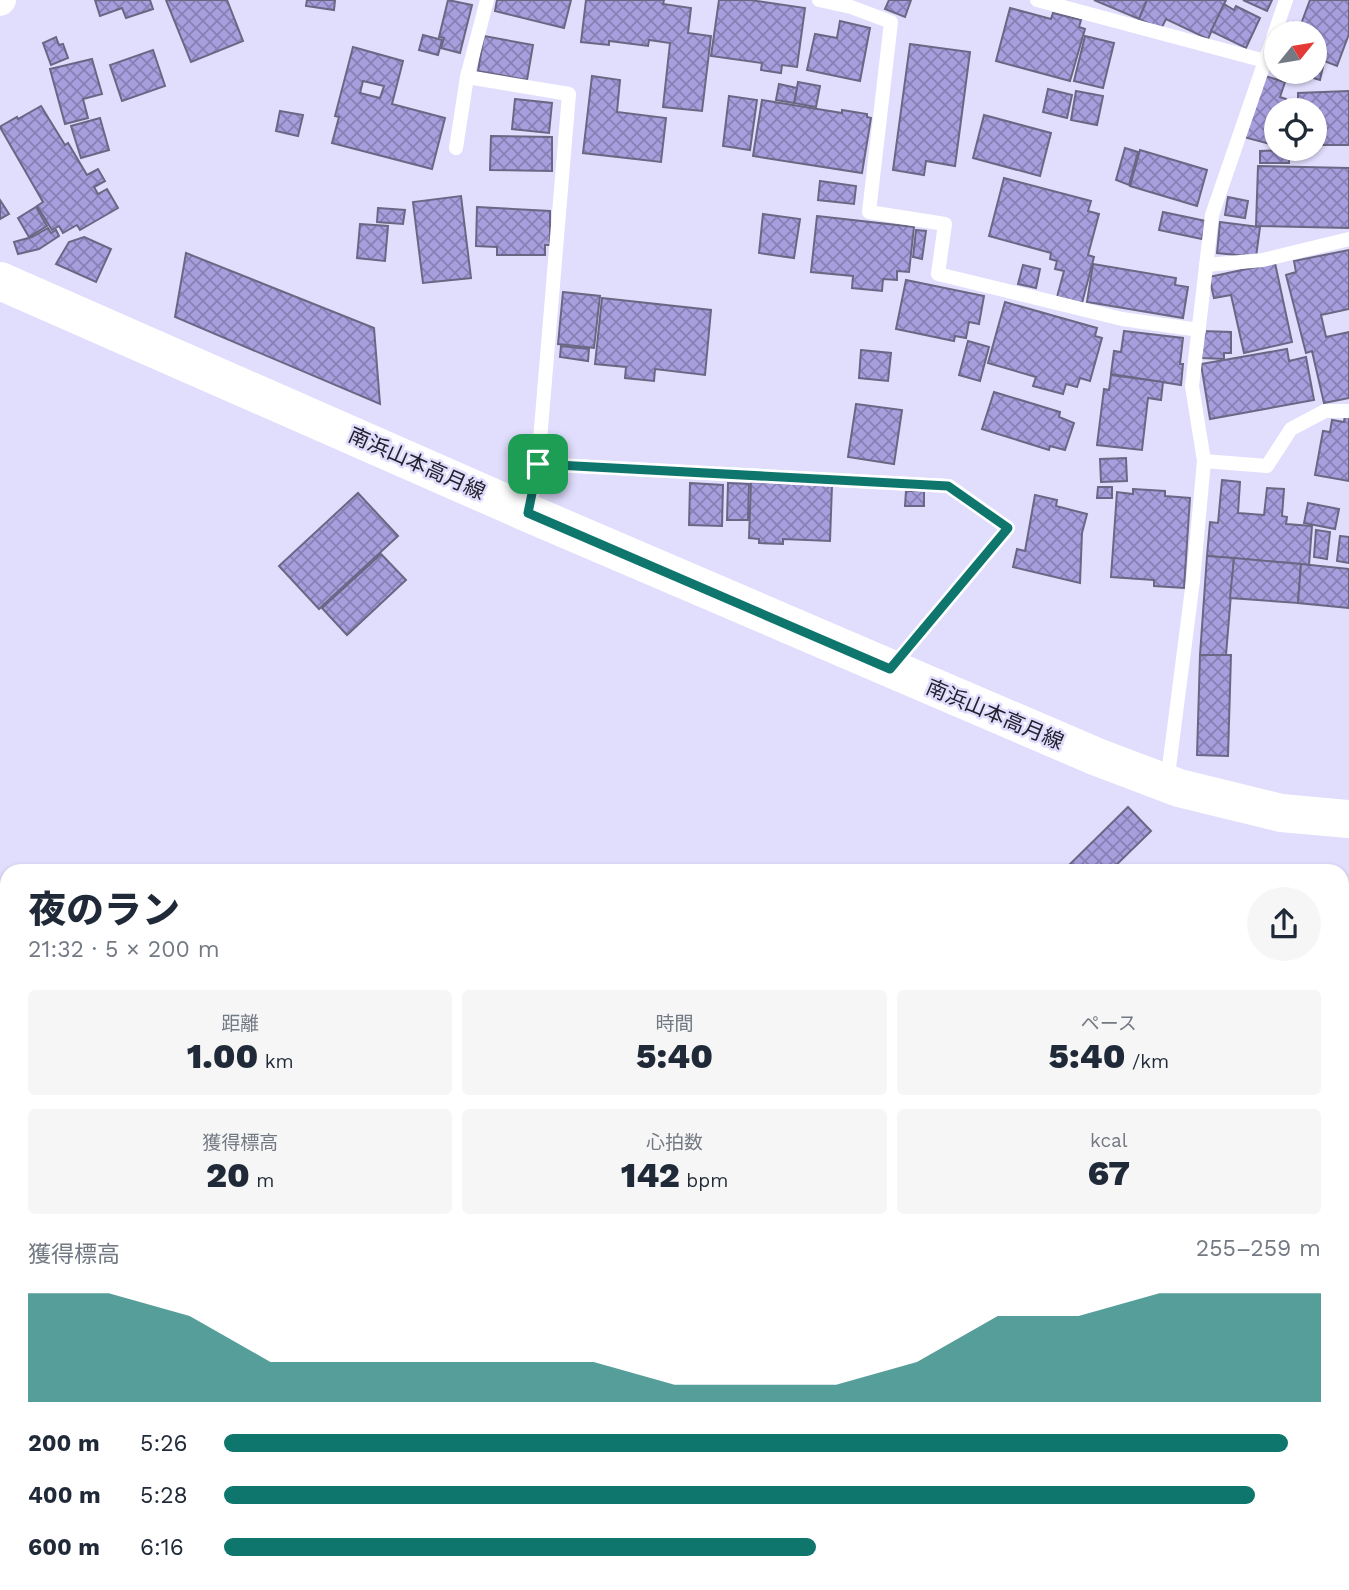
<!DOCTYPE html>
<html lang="ja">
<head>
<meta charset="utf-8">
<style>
	:root { --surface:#fff; --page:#f6f6f7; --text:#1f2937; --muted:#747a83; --accent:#0f766e }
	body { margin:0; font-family:"Work Sans","Noto Sans JP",sans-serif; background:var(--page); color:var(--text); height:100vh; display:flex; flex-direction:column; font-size:26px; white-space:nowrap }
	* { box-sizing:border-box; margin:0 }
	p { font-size:23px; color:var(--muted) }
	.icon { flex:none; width:38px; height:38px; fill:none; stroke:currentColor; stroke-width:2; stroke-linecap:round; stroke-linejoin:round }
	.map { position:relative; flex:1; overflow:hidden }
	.side { position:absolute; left:0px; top:864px; width:1349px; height:726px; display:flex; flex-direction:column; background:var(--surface); border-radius:21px 21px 0 0; box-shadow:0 2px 5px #0004 }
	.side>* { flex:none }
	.needle { width:46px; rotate:60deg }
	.controls { position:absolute; left:1264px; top:21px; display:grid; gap:14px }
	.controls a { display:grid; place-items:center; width:63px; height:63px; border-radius:50%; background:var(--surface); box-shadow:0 2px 5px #0004; font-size:35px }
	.pin { position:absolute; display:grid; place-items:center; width:60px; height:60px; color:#fff; margin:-30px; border-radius:14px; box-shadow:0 4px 10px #0006 }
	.round { display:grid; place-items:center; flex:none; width:74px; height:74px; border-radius:37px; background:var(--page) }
	.overview { display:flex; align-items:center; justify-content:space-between; height:119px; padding:0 28px }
	h1 { font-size:38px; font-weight:800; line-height:52px }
	.figures { display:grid; grid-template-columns:repeat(3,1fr); gap:10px; height:119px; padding:7px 28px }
	.figures div { display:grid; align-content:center; border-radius:7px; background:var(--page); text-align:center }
	.figures b { font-size:35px; font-weight:800 }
	.figures small { font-size:19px; font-weight:400 }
	.figures p { font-size:19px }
	.chart { height:196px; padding:14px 28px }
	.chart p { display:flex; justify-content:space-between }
	.chart svg { width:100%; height:126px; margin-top:7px; fill:var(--accent); opacity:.7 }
	ul { padding:0 28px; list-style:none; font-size:23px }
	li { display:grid; grid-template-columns:112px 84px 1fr; align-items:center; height:52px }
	li i { height:18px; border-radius:9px; background:var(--accent) }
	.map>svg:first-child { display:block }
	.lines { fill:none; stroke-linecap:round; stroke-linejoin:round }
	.stream { stroke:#4e7799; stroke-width:10 }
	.building { fill:url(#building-cross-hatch); stroke:#6a6784; stroke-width:2; fill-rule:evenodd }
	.service { stroke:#fff; stroke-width:14 }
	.minor { stroke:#fff; stroke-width:30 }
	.secondary { stroke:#fff; stroke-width:38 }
	.route-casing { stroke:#fff; stroke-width:14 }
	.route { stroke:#0f766e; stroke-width:9 }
	.labels { text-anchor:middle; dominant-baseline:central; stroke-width:5; stroke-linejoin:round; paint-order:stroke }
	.street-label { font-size:21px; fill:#24222e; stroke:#e1ddfd }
</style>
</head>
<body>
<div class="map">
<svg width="1349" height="1590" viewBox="0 0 1349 1590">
	<defs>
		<pattern id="building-cross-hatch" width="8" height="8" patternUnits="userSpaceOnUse" patternTransform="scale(1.75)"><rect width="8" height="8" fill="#a69edd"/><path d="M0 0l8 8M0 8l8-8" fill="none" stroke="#8780b4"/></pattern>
	</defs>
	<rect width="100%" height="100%" fill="#e1ddfd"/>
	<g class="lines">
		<g class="stream">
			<path d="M1342,1428L1349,1421"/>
			<path d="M1177,1590L1183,1584"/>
		</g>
	</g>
	<g class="building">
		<path d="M95,0H150L153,9L126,18L122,8L100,16Z"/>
		<path d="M166,0H227L243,41L191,62Z"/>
		<path d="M307,0H335L334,10L306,6Z"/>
		<path d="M448,0L472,5L460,53L441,48L444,38L439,37Z"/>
		<path d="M497,0H571L564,28L495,11Z"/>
		<path d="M586,0H664L663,4L691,8L688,33L711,36L702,111L663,107L670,43L649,40L648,46L609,41V45L581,42Z"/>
		<path d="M719,0H750L805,8L797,67L782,65L781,73L761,70L762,63L711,56Z"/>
		<path d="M889,0H911L905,17L885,9Z"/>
		<path d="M1094,0H1147L1139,19Z"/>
		<path d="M1147,0H1226L1208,39L1166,19L1161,29L1139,19Z"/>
		<path d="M1243,0H1272L1267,11Z"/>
		<path d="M1310,0H1349V34L1337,66L1314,57V33H1290L1294,22L1301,24Z"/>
		<path d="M1224,4L1234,10L1236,6L1260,18L1246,48L1211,31Z"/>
		<path d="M1010,8L1051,19L1053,13L1081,20L1079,27L1085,29L1070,81L996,61Z"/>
		<path d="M840,21L870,28L860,81L807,70L815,34L837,38Z"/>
		<path d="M423,35L442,40L438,55L419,50Z"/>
		<path d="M484,36L533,45L527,80L478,71Z"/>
		<path d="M1085,36L1114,43L1103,88L1074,81Z"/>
		<path d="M56,37L59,45L63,44L68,58L51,65L43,43Z"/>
		<path d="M910,44L970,52L955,166L926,161L924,175L893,170Z"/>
		<path d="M353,47L403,61L392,104L445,118L432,169L332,143L339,117L335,116ZM363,81L384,86L380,98L360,93Z"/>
		<path d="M153,50L165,86L122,101L110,65Z"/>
		<path d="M1314,58L1324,62L1320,80L1293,72H1314Z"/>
		<path d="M92,59L102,94L83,99L88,118L65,124L50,69Z"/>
		<path d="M1262,75L1285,82L1280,97L1286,99L1283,110H1276L1274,145L1244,137Z"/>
		<path d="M592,76L620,80L617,112L666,118L661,162L583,153Z"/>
		<path d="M798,82L820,86L816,107L794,103Z"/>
		<path d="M779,84L797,88L794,103L776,100Z"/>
		<path d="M1048,89L1072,95L1067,118L1043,112Z"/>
		<path d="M1076,91L1103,96L1097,125L1071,120Z"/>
		<path d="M1349,91V145H1314V110H1298V93Z"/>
		<path d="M729,96L757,100L750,150L723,146Z"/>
		<path d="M515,99L552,103L549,133L512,129Z"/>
		<path d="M762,100L842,113V110L867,114V117L871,118L862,173L753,156Z"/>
		<path d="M41,106L65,145L68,143L87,175L98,169L105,181L94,187L98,194L107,189L118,208L80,230L77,225L63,233L59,226L52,230L37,206L43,202L1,129V126L17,117L18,119Z"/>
		<path d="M280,111L303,115L298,136L276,131Z"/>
		<path d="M984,115L1051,133L1040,176L973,158Z"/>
		<path d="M100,118L109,150L81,158L71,126Z"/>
		<path d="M491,136L552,137V171L490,170Z"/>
		<path d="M1125,148L1138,152L1129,185L1116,180Z"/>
		<path d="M1140,150L1207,170L1197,206L1130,186Z"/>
		<path d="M1289,150V163H1260V151Z"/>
		<path d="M1258,166L1349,168V228L1256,226Z"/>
		<path d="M1004,178L1091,201L1088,211L1099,214L1088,255L1094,257L1082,303L1057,297L1064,271L1055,269L1057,261L1050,259L1051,253L989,236Z"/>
		<path d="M820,181L856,186L854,204L818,200Z"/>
		<path d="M461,196L471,278L423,283L413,202Z"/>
		<path d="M1228,197L1248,201L1245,218L1225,215Z"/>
		<path d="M0,200L9,214L0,219Z"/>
		<path d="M36,207L47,226L29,237L18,218Z"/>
		<path d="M477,207L550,211V245H545V255H497V247L476,246Z"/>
		<path d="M378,208L405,210L403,224L377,222Z"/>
		<path d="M1163,212L1206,221L1202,239L1159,230Z"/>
		<path d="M763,214L800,219L794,258L759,253Z"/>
		<path d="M817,216L914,227L909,272L897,271V280L883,279L882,291L852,288L853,276L811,272Z"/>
		<path d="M1220,222L1260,227L1256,257L1217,253Z"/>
		<path d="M360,224L388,226L385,261L357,258Z"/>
		<path d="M48,228L51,233L56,230L59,236L39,249L18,254L14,242L32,237Z"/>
		<path d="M916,230L926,231L922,259L913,257Z"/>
		<path d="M84,237L111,249L96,282L56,264L69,242Z"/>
		<path d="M1349,250V309L1321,315L1326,337L1349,332V398L1324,403L1312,351L1306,353L1286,275L1296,272L1294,261Z"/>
		<path d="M186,253L374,328L380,404L175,317Z"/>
		<path d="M1275,263L1292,342L1244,353L1231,295L1214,298L1209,277Z"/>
		<path d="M1093,264L1176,278L1175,285L1188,287L1183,318L1087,302Z"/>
		<path d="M1023,265L1040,269L1036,288L1018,284Z"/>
		<path d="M906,280L984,296L979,324L969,322L966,338L955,336L954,341L896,329Z"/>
		<path d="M563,292L600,296L594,348L558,344Z"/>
		<path d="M602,298L711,310L705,375L655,369L654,381L625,378L626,367L595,364Z"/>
		<path d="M1005,302L1097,328L1095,336L1102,338L1090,381L1080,378L1077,387L1066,384L1063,394L1033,386L1036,377L988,363Z"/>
		<path d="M1124,331L1183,338L1180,364H1183L1181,385L1111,374L1114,351L1121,352Z"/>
		<path d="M1202,331L1231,332V353H1224V359L1202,358Z"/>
		<path d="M968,341L989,347L980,381L959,375Z"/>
		<path d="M561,346L589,349L588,361L560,357Z"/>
		<path d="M1287,349L1289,361L1306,357L1314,400L1210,419L1201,364Z"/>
		<path d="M861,350L891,353L888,381L859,378Z"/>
		<path d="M1111,375L1163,382L1161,400L1148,398L1142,450L1097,445L1104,389L1109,390Z"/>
		<path d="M994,392L1060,412L1059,417L1074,423L1065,450L1050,446L1049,450L982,429Z"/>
		<path d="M856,404L902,410L894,464L848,457Z"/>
		<path d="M1345,415L1349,416V481L1315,475L1323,431L1330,432L1332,420L1344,422Z"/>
		<path d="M1126,458L1127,481L1101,482L1100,459Z"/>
		<path d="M1222,480L1240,482L1238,513L1264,515L1267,488L1284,489L1282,516L1287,517L1286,524L1312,526L1309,565L1207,556L1210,522L1218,523Z"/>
		<path d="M751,482L832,485L830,541L783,539V544L759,543V539L749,538Z"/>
		<path d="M690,483L723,485L722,526L689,525Z"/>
		<path d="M728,483L749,484L748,520H727Z"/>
		<path d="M1098,487H1112V498H1097Z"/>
		<path d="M1133,489L1165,491V496L1190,498L1184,588L1154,586V580L1111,577L1117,492L1133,494Z"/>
		<path d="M906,491H924V506H905Z"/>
		<path d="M358,493L398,536L319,609L279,566Z"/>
		<path d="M1035,495L1057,500L1056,506L1087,514L1082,533L1080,583L1013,567L1017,549L1025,551Z"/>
		<path d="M1308,503L1339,509L1335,529L1304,523Z"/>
		<path d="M1316,530L1330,532L1327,559L1314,557Z"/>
		<path d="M1340,536L1349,537V563L1337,561Z"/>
		<path d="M381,554L406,580L347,635L322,608Z"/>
		<path d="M1207,556L1234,558L1226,655H1200Z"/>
		<path d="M1234,558L1301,564L1298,603L1230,598Z"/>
		<path d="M1301,564L1349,569V608L1298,603Z"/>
		<path d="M1200,655H1231L1228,756L1197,755Z"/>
		<path d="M1128,807L1151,831L1109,872H1062Z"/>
	</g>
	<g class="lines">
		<g class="service">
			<path d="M487,0L467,77L569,94L538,464"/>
			<path d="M819,0L851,7L891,22L869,212L945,224L938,274L1122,319L1199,330"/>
			<path d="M1037,0L1265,61"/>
			<path d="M456,148L467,77"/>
			<path d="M1206,265L1263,260L1349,239"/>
			<path d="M1204,461L1267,466L1291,429L1325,411H1349"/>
			<path d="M529,510L538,464L949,486L1008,528L891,668"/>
			<path d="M1167,783L1193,581L1204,461L1192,386L1212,215L1286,0"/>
		</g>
		<path class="minor" d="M0,1L1,0"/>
		<path class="secondary" d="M0,281L528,513L1097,757L1179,788L1281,813L1349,819"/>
	</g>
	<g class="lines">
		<defs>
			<path id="route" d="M538,464L948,486L1008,528L890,669L528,513Z"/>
		</defs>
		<use href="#route" class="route-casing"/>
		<use href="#route" class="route"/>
	</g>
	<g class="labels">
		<g class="street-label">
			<text transform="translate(417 463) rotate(24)">南浜山本高月線</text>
			<text transform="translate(995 714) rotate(23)">南浜山本高月線</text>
		</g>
	</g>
</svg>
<div class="controls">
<a><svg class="needle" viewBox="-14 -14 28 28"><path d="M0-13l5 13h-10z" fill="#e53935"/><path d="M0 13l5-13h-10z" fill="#747a83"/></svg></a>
<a><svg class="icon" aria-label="locate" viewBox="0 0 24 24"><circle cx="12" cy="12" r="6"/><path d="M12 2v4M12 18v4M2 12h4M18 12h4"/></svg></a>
</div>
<div class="pin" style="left:538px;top:464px;background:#1e9e55"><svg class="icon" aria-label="arrive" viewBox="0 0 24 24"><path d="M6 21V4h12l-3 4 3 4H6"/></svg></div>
<section class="side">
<div class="overview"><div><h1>夜のラン</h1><p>21:32 · 5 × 200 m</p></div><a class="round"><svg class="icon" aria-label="share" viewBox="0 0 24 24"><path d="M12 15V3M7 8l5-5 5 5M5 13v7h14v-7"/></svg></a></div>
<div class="figures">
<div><p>距離</p><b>1.00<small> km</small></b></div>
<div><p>時間</p><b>5:40</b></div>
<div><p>ペース</p><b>5:40<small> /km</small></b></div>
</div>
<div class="figures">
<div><p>獲得標高</p><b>20<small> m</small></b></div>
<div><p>心拍数</p><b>142<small> bpm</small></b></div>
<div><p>kcal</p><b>67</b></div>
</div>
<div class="chart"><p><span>獲得標高</span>255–259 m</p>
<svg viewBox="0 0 160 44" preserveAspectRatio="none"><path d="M0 44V6L10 6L20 14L30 30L40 30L50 30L60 30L70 30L80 38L90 38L100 38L110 30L120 14L130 14L140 6L150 6L160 6V44z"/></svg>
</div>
<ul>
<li><b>200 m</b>5:26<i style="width:97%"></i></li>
<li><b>400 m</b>5:28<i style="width:94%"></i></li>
<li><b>600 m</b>6:16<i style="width:54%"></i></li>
</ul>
</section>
</div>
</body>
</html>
